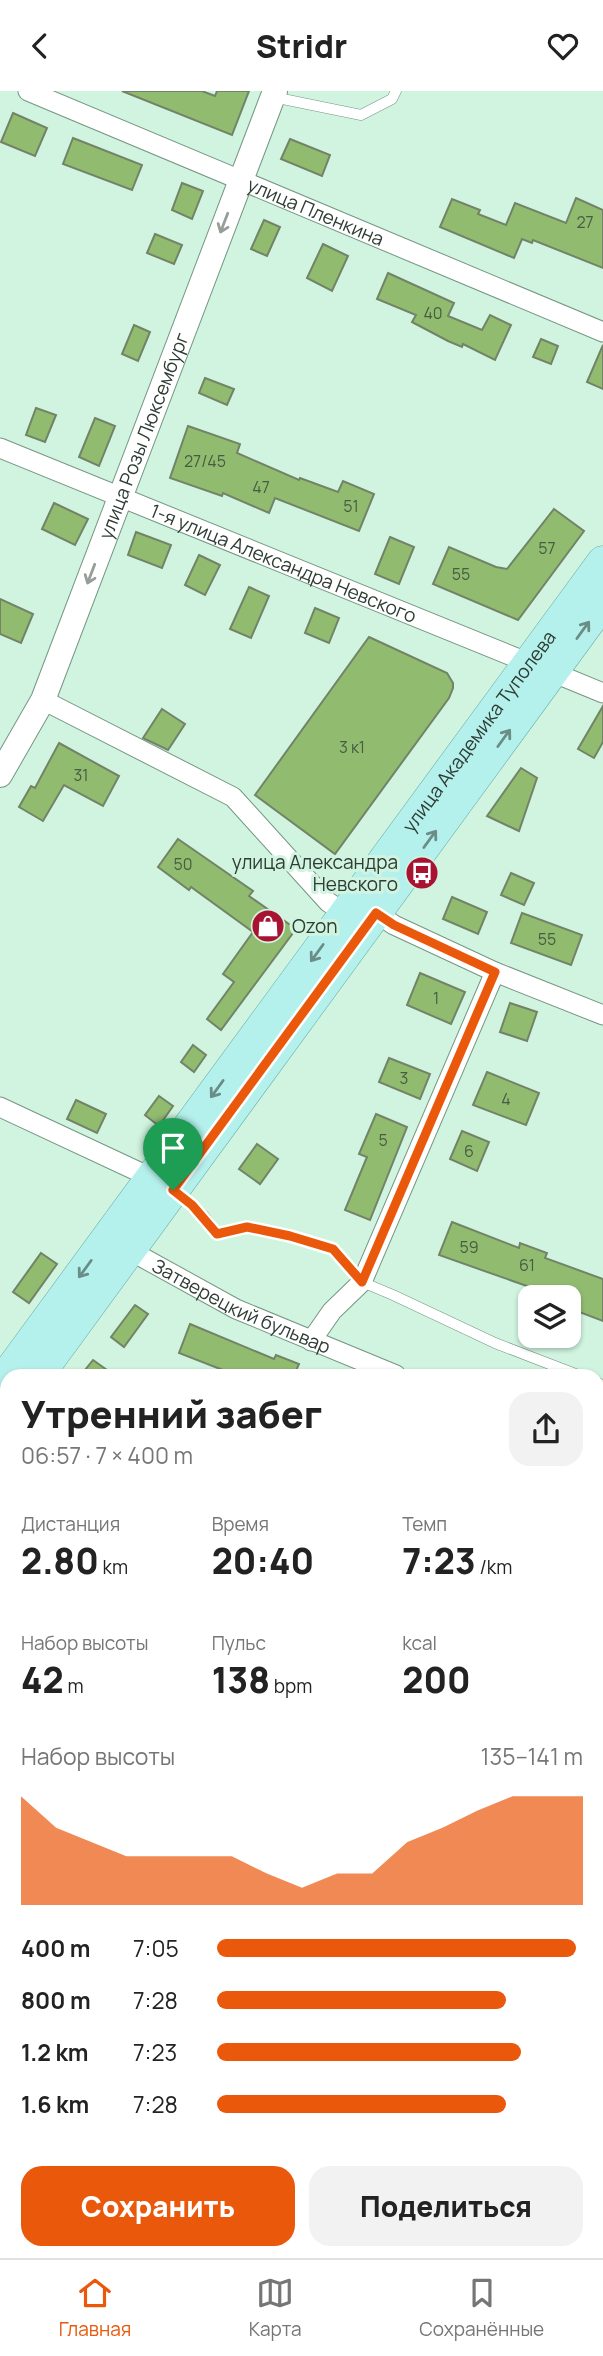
<!DOCTYPE html>
<html lang="ru">
<head>
<meta charset="utf-8">
<style>
	:root { --surface:#fff; --page:#f2f2f2; --text:#222; --muted:#767676; --line:#e0e0e0; --accent:#ea580c }
	body { margin:0; font-family:Manrope,sans-serif; background:var(--page); color:var(--text); height:100vh; display:flex; flex-direction:column; font-size:26px; white-space:nowrap }
	* { box-sizing:border-box; margin:0 }
	p { font-size:23px; color:var(--muted) }
	.icon { flex:none; width:38px; height:38px; fill:none; stroke:currentColor; stroke-width:2; stroke-linecap:round; stroke-linejoin:round }
	.map { position:relative; flex:1; overflow:hidden }
	.drawer { position:absolute; left:0px; top:1278px; width:604px; height:891px; display:flex; flex-direction:column; background:var(--surface); border-radius:21px 21px 0 0; box-shadow:0 2px 5px #0004 }
	.drawer>* { flex:none }
	.tools { position:absolute; left:518px; top:1194px; display:grid; gap:14px }
	.tools a { display:grid; place-items:center; width:63px; height:63px; border-radius:14px; background:var(--surface); box-shadow:0 2px 5px #0004; font-size:35px }
	.pin { position:absolute; display:grid; place-items:center; width:60px; height:60px; color:#fff; margin:-72px -30px; border-radius:50% 50% 50% 0; rotate:-45deg; box-shadow:0 0 7px #0007 }
	.pin .icon { rotate:45deg }
	.round { display:grid; place-items:center; flex:none; width:74px; height:74px; border-radius:21px; background:var(--page) }
	.overview { display:flex; align-items:center; justify-content:space-between; height:119px; padding:0 21px }
	h1 { font-size:38px; font-weight:800; line-height:52px }
	.figures { display:grid; grid-template-columns:repeat(3,1fr); gap:10px; height:119px; padding:7px 21px }
	.figures div { display:grid; align-content:center }
	.figures b { font-size:35px; font-weight:800 }
	.figures small { font-size:19px; font-weight:400 }
	.figures p { font-size:19px }
	.chart { height:196px; padding:14px 21px }
	.chart p { display:flex; justify-content:space-between }
	.chart svg { width:100%; height:126px; margin-top:7px; fill:var(--accent); opacity:.7 }
	.cta { display:flex; gap:14px; margin-top:auto; padding:14px 21px }
	.cta a { flex:1; height:80px; border-radius:21px; background:var(--accent); color:#fff; font-size:28px; font-weight:800; line-height:80px; text-align:center }
	.cta a+a { background:var(--page); color:var(--text) }
	ul { padding:0 21px; list-style:none; font-size:23px }
	li { display:grid; grid-template-columns:112px 84px 1fr; align-items:center; height:52px }
	li i { height:18px; border-radius:9px; background:var(--accent) }
	header { display:flex; justify-content:space-between; align-items:center; height:91px; padding:0 21px; background:var(--surface); font-size:32px; font-weight:800 }
	.menu { display:flex; justify-content:space-around; align-items:center; height:98px; border-top:2px solid var(--line); background:var(--surface); font-size:19px; color:var(--muted) }
	.menu a { display:grid; justify-items:center; gap:4px }
	.menu .current { color:var(--accent) }
	.map>svg:first-child { display:block }
	.building { fill:#91bc70; stroke:#728367; stroke-width:2 }
	.lines { fill:none; stroke-linecap:round; stroke-linejoin:round }
	.service-casing { stroke:#759684; stroke-width:11 }
	.minor-casing { stroke:#759684; stroke-width:21 }
	.tertiary-casing { stroke:#759684; stroke-width:26 }
	.primary-casing { stroke:#66aba4; stroke-width:33 }
	.service { stroke:#fff; stroke-width:10 }
	.minor { stroke:#fff; stroke-width:19 }
	.tertiary { stroke:#fff; stroke-width:24 }
	.primary { stroke:#b5f1ec; stroke-width:32 }
	.oneway { stroke:#969e9a }
	.oneway2 { stroke:#6b8d87 }
	.route-casing { stroke:#fff; stroke-width:14 }
	.route { stroke:#ea580c; stroke-width:9 }
	.labels { text-anchor:middle; dominant-baseline:central; stroke-width:6; stroke-linejoin:round; paint-order:stroke }
	.number-label { font-size:16px; fill:#475c43 }
	.street-label { font-size:19px; fill:#2e3c34; stroke:#d0f4e0 }
	.poi-label { font-size:19px; fill:#2e3c34; stroke:#d0f4e0; text-anchor:end }
</style>
</head>
<body>
<header><svg class="icon" aria-label="back" viewBox="0 0 24 24"><path d="M15 5l-7 7 7 7"/></svg>Stridr<svg class="icon" aria-label="heart" viewBox="0 0 24 24"><path d="M12 20l-8-8c-3-5 5-10 8-4 3-6 11-1 8 4z"/></svg></header>
<div class="map">
<svg width="603" height="2167" viewBox="0 0 603 2167">
	<rect width="100%" height="100%" fill="#d0f4e0"/>
	<g class="building">
		<path d="M122,0H202L215,5L217,0H249L232,44Z"/>
		<path d="M13,22L47,37L35,65L1,51Z"/>
		<path d="M73,47L142,74L132,99L63,73Z"/>
		<path d="M290,48L330,64L322,85L281,68Z"/>
		<path d="M182,92L203,100L192,128L172,119Z"/>
		<path d="M576,107L603,119V177L533,149L532,152L522,148L514,167L440,136L452,108L480,119L478,123L506,134L515,112L566,132Z"/>
		<path d="M264,129L280,136L267,165L251,158Z"/>
		<path d="M155,143L182,154L174,173L147,162Z"/>
		<path d="M323,153L348,165L332,200L307,187Z"/>
		<path d="M388,182L454,212L448,225L482,239L490,224L511,234L495,269L463,253L462,256L448,250L412,231L416,224L377,208Z"/>
		<path d="M134,234L150,241L138,270L122,263Z"/>
		<path d="M541,248L558,255L551,273L533,266Z"/>
		<path d="M603,254V298L587,291Z"/>
		<path d="M205,287L234,298L227,314L199,302Z"/>
		<path d="M36,317L56,324L45,351L26,344Z"/>
		<path d="M95,327L115,335L99,375L79,366Z"/>
		<path d="M188,335L240,353L237,362L299,389L300,387L338,401L343,390L374,403L359,440L275,407L269,422L223,402L222,405L170,387Z"/>
		<path d="M54,412L88,428L75,454L42,438Z"/>
		<path d="M554,418L584,440L518,529L433,493L449,456L496,476L507,478Z"/>
		<path d="M136,441L171,454L162,477L128,464Z"/>
		<path d="M390,446L414,456L399,493L375,483Z"/>
		<path d="M199,464L220,474L205,504L185,494Z"/>
		<path d="M249,496L269,505L251,547L230,538Z"/>
		<path d="M0,508L33,523L21,552L0,543Z"/>
		<path d="M315,517L339,527L329,552L305,542Z"/>
		<path d="M369,546L447,582L453,592V597L449,607L335,763L255,704Z"/>
		<path d="M603,615V651L594,667L578,658Z"/>
		<path d="M162,618L185,633L168,659L143,647Z"/>
		<path d="M59,652L119,685L103,715L64,694L43,730L19,716L31,695L35,697Z"/>
		<path d="M521,677L537,687L519,740L487,725Z"/>
		<path d="M178,748L253,800L249,805L296,838L221,939L207,928L234,891L223,883L253,841L191,796L189,799L158,776Z"/>
		<path d="M511,782L534,792L524,814L501,804Z"/>
		<path d="M452,806L487,821L478,843L443,828Z"/>
		<path d="M522,822L582,844L571,874L511,852Z"/>
		<path d="M420,882L465,901L451,933L407,914Z"/>
		<path d="M510,912L537,921L527,950L500,941Z"/>
		<path d="M193,954L206,964L194,981L181,971Z"/>
		<path d="M389,967L430,983L420,1008L379,991Z"/>
		<path d="M487,981L539,1002L526,1034L473,1014Z"/>
		<path d="M159,1005L173,1015L159,1035L145,1024Z"/>
		<path d="M76,1009L106,1023L97,1042L67,1028Z"/>
		<path d="M376,1023L407,1036L370,1129L345,1119L367,1066L359,1063Z"/>
		<path d="M462,1040L489,1051L477,1080L450,1068Z"/>
		<path d="M257,1053L278,1068L260,1093L239,1078Z"/>
		<path d="M452,1131L519,1157L520,1152L547,1162L545,1167L603,1188V1230L569,1217V1206H558L439,1164Z"/>
		<path d="M41,1162L57,1173L29,1212L13,1201Z"/>
		<path d="M135,1214L148,1223L124,1256L111,1246Z"/>
		<path d="M190,1233L274,1268L276,1264L299,1273L294,1284H226L228,1281L179,1262Z"/>
		<path d="M93,1269L114,1284H81Z"/>
	</g>
	<g class="lines">
		<defs>
			<g id="service">
				<path d="M273,6L361,24L392,8L396,0"/>
				<path d="M176,1102L204,1125L217,1143L247,1136L290,1145L333,1158L362,1191L393,1204L495,1252L578,1284"/>
				<path d="M597,1292L603,1294"/>
			</g>
			<g id="minor">
				<path id="s1" d="M28,0L603,241"/>
				<path id="s2" d="M0,357L529,572"/>
				<path d="M552,581L603,602"/>
				<path d="M43,609L233,706L328,811L346,823"/>
				<path d="M376,822L394,834L495,881L603,924"/>
				<path d="M0,1016L152,1087"/>
				<path id="s3" d="M129,1159L236,1218L396,1284"/>
				<path d="M311,1250L332,1220L362,1191L495,881"/>
				<path d="M597,1365L603,1367"/>
				<path d="M0,1426L7,1429"/>
				<path d="M597,1669L603,1671"/>
				<path d="M0,1739L7,1722"/>
				<path d="M597,1829L603,1815"/>
				<path d="M597,1964L603,1967"/>
				<path d="M0,2019L7,2022"/>
				<path d="M351,2161L366,2167"/>
				<path d="M457,2167L459,2161"/>
			</g>
			<g id="tertiary">
				<path id="s4" d="M0,684L43,609L275,0"/>
			</g>
			<g id="primary">
				<path id="s5" d="M7,1284L603,471"/>
				<path d="M38,1284L603,511"/>
				<path d="M0,1336L7,1327"/>
			</g>
		</defs>
		<use href="#service" class="service-casing"/>
		<use href="#minor" class="minor-casing"/>
		<use href="#tertiary" class="tertiary-casing"/>
		<use href="#primary" class="primary-casing"/>
		<use href="#service" class="service"/>
		<use href="#minor" class="minor"/>
		<use href="#tertiary" class="tertiary"/>
		<use href="#primary" class="primary"/>
	</g>
	<defs><path id="oneway-shaft" d="M-6 0H5M1.5-3L5.5 0L1.5 3" fill="none" stroke-width="1.6" stroke-linecap="round" stroke-linejoin="round" transform="scale(1.75)"/></defs>
	<g class="oneway">
		<use href="#oneway-shaft" transform="translate(224 132) rotate(111)"/>
		<use href="#oneway-shaft" transform="translate(91 483) rotate(111)"/>
	</g>
	<g class="oneway2">
		<use href="#oneway-shaft" transform="translate(583 539) rotate(-54)"/>
		<use href="#oneway-shaft" transform="translate(504 647) rotate(-54)"/>
		<use href="#oneway-shaft" transform="translate(430 748) rotate(-54)"/>
		<use href="#oneway-shaft" transform="translate(317 862) rotate(126)"/>
		<use href="#oneway-shaft" transform="translate(217 998) rotate(126)"/>
		<use href="#oneway-shaft" transform="translate(85 1178) rotate(126)"/>
	</g>
	<g class="lines">
		<defs>
			<path id="route" d="M376,822L394,834L495,881L362,1191L333,1158L290,1145L247,1136L217,1143L192,1114L173,1099Z"/>
		</defs>
		<use href="#route" class="route-casing"/>
		<use href="#route" class="route"/>
	</g>
	<defs>
		<symbol id="bus-disc" viewBox="-11 -11 22 22"><circle r="9.5" fill="#a91332" stroke="#d0f4e0"/><path d="M-5-6H5V4H4V6H2V4H-2V6H-4V4H-5ZM-3.5-4V0h7V-4ZM-3.5 1.2v1.5H-2V1.2ZM2 1.2v1.5H3.5V1.2Z" fill="#fff"/></symbol>
		<symbol id="shop-disc" viewBox="-11 -11 22 22"><circle r="9.5" fill="#a91332" stroke="#d0f4e0"/><path d="M-5-2.5h2.3a2.7 3.5 0 0 1 5.4 0H5L5.5 6h-11ZM-1.5-2.5h3a1.5 2.3 0 0 0-3 0Z" fill="#fff"/></symbol>
	</defs>
	<g fill-rule="evenodd">
		<use href="#bus-disc" x="403" y="763" width="38" height="38"/>
		<use href="#shop-disc" x="249" y="816" width="38" height="38"/>
	</g>
	<g class="labels">
		<g class="number-label">
			<text x="585" y="131">27</text>
			<text x="433" y="222">40</text>
			<text x="205" y="370">27/45</text>
			<text x="261" y="396">47</text>
			<text x="351" y="415">51</text>
			<text x="547" y="457">57</text>
			<text x="461" y="483">55</text>
			<text x="352" y="656">3 к1</text>
			<text x="81" y="684">31</text>
			<text x="183" y="773">50</text>
			<text x="547" y="848">55</text>
			<text x="436" y="907">1</text>
			<text x="404" y="987">3</text>
			<text x="506" y="1008">4</text>
			<text x="383" y="1049">5</text>
			<text x="469" y="1060">6</text>
			<text x="469" y="1156">59</text>
			<text x="527" y="1174">61</text>
		</g>
		<g class="street-label">
			<text stroke="none"><textPath href="#s1" startOffset="312">улица Пленкина</textPath></text>
			<text stroke="none"><textPath href="#s4" startOffset="369">улица Розы Люксембург</textPath></text>
			<text stroke="none"><textPath href="#s2" startOffset="306">1-я улица Александра Невского</textPath></text>
			<text stroke="none"><textPath href="#s5" startOffset="798">улица Академика Туполева</textPath></text>
			<text stroke="none"><textPath href="#s3" startOffset="126">Затверецкий бульвар</textPath></text>
		</g>
		<g class="poi-label">
			<text x="398" y="771">улица Александра<tspan x="398" dy="22">Невского</tspan></text>
			<text x="292" y="835" text-anchor="start">Ozon</text>
		</g>
	</g>
</svg>
<div class="tools">
<a><svg class="icon" aria-label="layers" viewBox="0 0 24 24"><path d="M12 4l9 5-9 5-9-5zM3 14l9 5 9-5"/></svg></a>
</div>
<div class="pin" style="left:173px;top:1099px;background:#1e9e55"><svg class="icon" aria-label="arrive" viewBox="0 0 24 24"><path d="M6 21V4h12l-3 4 3 4H6"/></svg></div>
<section class="drawer">
<div class="overview"><div><h1>Утренний забег</h1><p>06:57 · 7 × 400 m</p></div><a class="round"><svg class="icon" aria-label="share" viewBox="0 0 24 24"><path d="M12 15V3M7 8l5-5 5 5M5 13v7h14v-7"/></svg></a></div>
<div class="figures">
<div><p>Дистанция</p><b>2.80<small> km</small></b></div>
<div><p>Время</p><b>20:40</b></div>
<div><p>Темп</p><b>7:23<small> /km</small></b></div>
</div>
<div class="figures">
<div><p>Набор высоты</p><b>42<small> m</small></b></div>
<div><p>Пульс</p><b>138<small> bpm</small></b></div>
<div><p>kcal</p><b>200</b></div>
</div>
<div class="chart"><p><span>Набор высоты</span>135–141 m</p>
<svg viewBox="0 0 160 44" preserveAspectRatio="none"><path d="M0 44V6L10 17L20 22L30 27L40 27L50 27L60 27L70 33L80 38L90 33L100 33L110 22L120 17L130 11L140 6L150 6L160 6V44z"/></svg>
</div>
<ul>
<li><b>400 m</b>7:05<i style="width:98%"></i></li>
<li><b>800 m</b>7:28<i style="width:79%"></i></li>
<li><b>1.2 km</b>7:23<i style="width:83%"></i></li>
<li><b>1.6 km</b>7:28<i style="width:79%"></i></li>
</ul>
<div class="cta"><a>Сохранить</a><a>Поделиться</a></div>
</section>
</div>
<nav class="menu">
<a class="current"><svg class="icon" aria-label="home" viewBox="0 0 24 24"><path d="M3 11l9-7 9 7M6 9v11h12V9"/></svg>Главная</a>
<a><svg class="icon" aria-label="map" viewBox="0 0 24 24"><path d="M3 6l6-2 6 2 6-2v14l-6 2-6-2-6 2zM9 4v14M15 6v14"/></svg>Карта</a>
<a><svg class="icon" aria-label="saved" viewBox="0 0 24 24"><path d="M7 4h10v16l-5-4-5 4z"/></svg>Сохранённые</a>
</nav>
</body>
</html>
